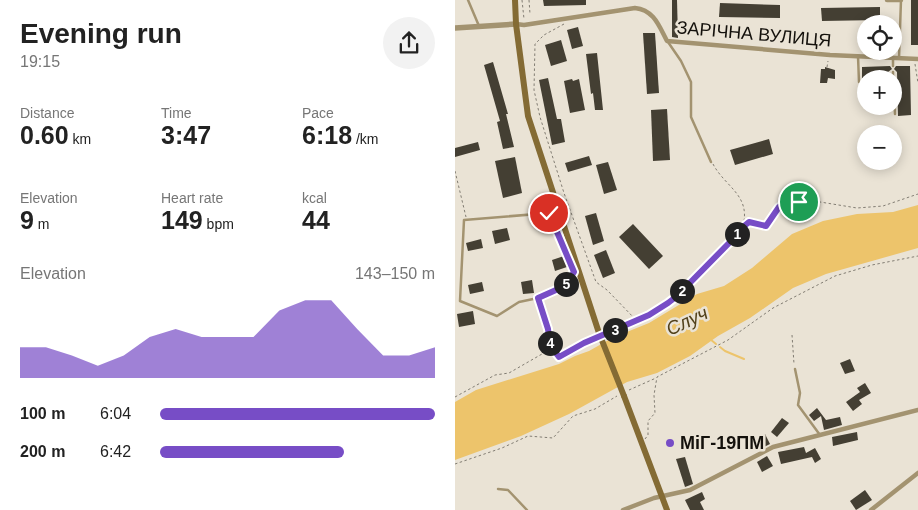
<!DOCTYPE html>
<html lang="en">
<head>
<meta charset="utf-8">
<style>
	:root { --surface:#fff; --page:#f2f2f2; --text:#222; --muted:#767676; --accent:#774dc6 }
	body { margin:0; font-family:Helvetica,sans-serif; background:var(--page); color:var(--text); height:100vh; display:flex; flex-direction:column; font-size:19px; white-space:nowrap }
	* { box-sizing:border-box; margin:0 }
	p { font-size:16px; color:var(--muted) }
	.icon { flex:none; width:28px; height:28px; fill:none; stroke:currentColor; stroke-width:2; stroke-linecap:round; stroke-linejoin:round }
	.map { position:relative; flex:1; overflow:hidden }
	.sheet { display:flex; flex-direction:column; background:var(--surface); width:455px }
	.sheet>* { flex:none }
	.controls { position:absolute; left:402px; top:15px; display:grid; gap:10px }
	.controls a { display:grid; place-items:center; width:45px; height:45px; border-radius:50%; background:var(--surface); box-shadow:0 2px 12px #0003; font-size:25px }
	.pin { position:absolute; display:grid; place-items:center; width:42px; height:42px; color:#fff; margin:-21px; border:2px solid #fff; border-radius:50%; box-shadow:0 1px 5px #0007 }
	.km { position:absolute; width:25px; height:25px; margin:-12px; border-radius:50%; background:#222; color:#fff; font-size:14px; line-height:25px; text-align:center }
	.round { display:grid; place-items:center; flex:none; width:52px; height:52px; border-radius:26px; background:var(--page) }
	.summary { display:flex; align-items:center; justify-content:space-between; height:85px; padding:0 20px }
	h1 { font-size:28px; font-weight:600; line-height:38px }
	.figures { display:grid; grid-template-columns:repeat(3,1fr); gap:8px; height:85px; padding:5px 20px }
	.figures div { display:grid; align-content:center }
	.figures b { font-size:25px; font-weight:600 }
	.figures small { font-size:14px; font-weight:400 }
	.figures p { font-size:14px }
	.chart { height:140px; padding:10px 20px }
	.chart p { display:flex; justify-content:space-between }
	.chart svg { width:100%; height:90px; margin-top:5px; fill:var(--accent); opacity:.7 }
	ul { padding:0 20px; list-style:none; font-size:16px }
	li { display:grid; grid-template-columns:80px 60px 1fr; align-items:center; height:38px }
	li i { height:12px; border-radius:6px; background:var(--accent) }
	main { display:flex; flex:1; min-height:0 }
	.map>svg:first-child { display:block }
	.water { fill:#edc46b }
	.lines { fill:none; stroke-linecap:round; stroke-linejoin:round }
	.stream { stroke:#edc46b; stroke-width:2 }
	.building { fill:#443f33 }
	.path { stroke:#827d73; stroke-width:1; stroke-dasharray:2.5 2.5; stroke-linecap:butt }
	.service { stroke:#a39370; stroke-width:2.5 }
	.minor { stroke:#a39370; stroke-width:4.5 }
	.tertiary { stroke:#a39370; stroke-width:5.5 }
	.secondary { stroke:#846b34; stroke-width:6 }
	.secondary-bridge { stroke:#846b34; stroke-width:6 }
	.route-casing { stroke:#fff; stroke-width:10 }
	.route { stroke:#774dc6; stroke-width:6 }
	.poi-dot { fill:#774dc6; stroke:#eae3d5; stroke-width:2 }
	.labels { text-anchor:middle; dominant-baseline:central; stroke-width:5; stroke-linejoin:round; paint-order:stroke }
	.street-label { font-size:18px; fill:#14110c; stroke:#eae3d5 }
	.poi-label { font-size:18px; font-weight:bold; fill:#14110c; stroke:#eae3d5; text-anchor:start }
	.water-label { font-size:19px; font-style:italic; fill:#52411b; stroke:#eae3d5 }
</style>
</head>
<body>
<main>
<section class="sheet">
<div class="summary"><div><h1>Evening run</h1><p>19:15</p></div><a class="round"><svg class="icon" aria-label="share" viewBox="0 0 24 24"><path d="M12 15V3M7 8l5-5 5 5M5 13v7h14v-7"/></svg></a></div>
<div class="figures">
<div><p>Distance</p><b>0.60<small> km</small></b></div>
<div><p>Time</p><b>3:47</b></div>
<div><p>Pace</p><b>6:18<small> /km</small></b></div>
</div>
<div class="figures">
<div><p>Elevation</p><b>9<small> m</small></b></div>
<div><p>Heart rate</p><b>149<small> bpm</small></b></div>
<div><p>kcal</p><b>44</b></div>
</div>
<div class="chart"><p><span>Elevation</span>143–150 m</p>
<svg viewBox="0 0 160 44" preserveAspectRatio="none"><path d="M0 44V29L10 29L20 33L30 38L40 33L50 24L60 20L70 24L80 24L90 24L100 11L110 6L120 6L130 20L140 33L150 33L160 29V44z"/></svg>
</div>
<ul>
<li><b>100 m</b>6:04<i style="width:100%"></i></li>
<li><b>200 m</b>6:42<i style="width:67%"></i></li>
</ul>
</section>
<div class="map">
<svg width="463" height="510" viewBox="0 0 463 510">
	<rect width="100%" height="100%" fill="#eae3d5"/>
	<path class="water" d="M463,205V248L371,274L338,288L295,318L263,336L235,356L202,373L172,382L114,414L66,436L0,460V402L21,390L104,364L120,356L134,351L157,338L194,323L242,294L269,286L297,268L337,234L368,221L402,214L438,212Z"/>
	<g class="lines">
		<g class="stream">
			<path d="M255,339L261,344"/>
			<path d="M265,347L270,351L289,359"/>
		</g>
	</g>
	<g class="building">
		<path d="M88,0H131V5L89,6Z"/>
		<path d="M217,0H222L223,38L217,37Z"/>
		<rect x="456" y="0" width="7" height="45"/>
		<path d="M265,3L325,5V18L264,17Z"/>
		<path d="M425,7V20L367,21L366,8Z"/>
		<path d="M123,27L128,46L117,49L112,30Z"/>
		<path d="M188,33H200L204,93L192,94Z"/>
		<path d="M106,40L112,61L96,66L90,45Z"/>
		<path d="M142,53L148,110H140L138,93L136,94L131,54Z"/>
		<path d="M38,62L53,114H51L59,147L48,149L42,122L45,121L29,65Z"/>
		<path d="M435,66L437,69L433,72V77L407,78V67Z"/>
		<path d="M441,66H455L456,115L443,116L442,72L439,69Z"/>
		<path d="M370,67L380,70V79L373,78L372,83H365L366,69H370Z"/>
		<path d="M93,78L102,119H106L110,142L97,145L84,80Z"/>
		<path d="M117,79L118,81L124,79L130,110L115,113L109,81Z"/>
		<path d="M212,109L215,160L198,161L196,110Z"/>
		<path d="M314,139L318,154L280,165L275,150Z"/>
		<path d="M23,142L25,150L0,157V148Z"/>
		<path d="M134,156L137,165L113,172L110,163Z"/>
		<path d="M60,157L67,193L48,198L40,161Z"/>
		<path d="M153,162L162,190L149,194L141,165Z"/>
		<path d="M141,213L149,241L138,245L130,216Z"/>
		<path d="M178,224L208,256L194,269L164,237Z"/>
		<path d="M52,228L55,240L40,244L37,231Z"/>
		<path d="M26,239L28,248L13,251L11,243Z"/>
		<path d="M151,250L160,273L148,278L139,255Z"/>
		<path d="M109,256L112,267L100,271L97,260Z"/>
		<path d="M77,280L79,293L68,294L66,282Z"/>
		<path d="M27,282L29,291L15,294L13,285Z"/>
		<path d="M18,311L20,324L4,327L2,314Z"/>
		<path d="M395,359L400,371L390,374L385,363Z"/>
		<path d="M410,383L416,393L404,400L407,404L398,411L391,402L405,392L402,388Z"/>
		<path d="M362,408L371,420L385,417L387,425L369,430L366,416L359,421L354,415Z"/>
		<path d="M327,418L334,423L322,437L316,432Z"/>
		<path d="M402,432L403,440L378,446L377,437Z"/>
		<path d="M310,434L315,444L301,451L296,441Z"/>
		<path d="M349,447L351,453L360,448L366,459L360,463L357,457L326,464L323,452Z"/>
		<path d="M312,456L318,466L307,472L302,462Z"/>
		<path d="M230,457L238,484L230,487L221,459Z"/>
		<path d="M410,490L417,500L401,510L395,501Z"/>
		<path d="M247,492L250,499L245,502L249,510H235L230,500Z"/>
	</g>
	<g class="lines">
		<g class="path">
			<path d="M67,0L69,19"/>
			<path d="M74,0L75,14"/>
			<path d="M109,24L89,35L80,44L79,90L85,117L109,193L141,282L152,290L182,321"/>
			<path d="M460,64L463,83"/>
			<path d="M372,67L373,61"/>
			<path d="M258,164C270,187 296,195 288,226"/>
			<path d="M0,171L11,217"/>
			<path d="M151,334L194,315L222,296L279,238L288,227L294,222L311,226L324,207L359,201L402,208L428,206L463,194"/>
			<path d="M337,335L339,364"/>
			<path d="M95,345L104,357L140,338"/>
			<path d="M174,390L201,378"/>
			<path d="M0,397L40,375L54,373L87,354L95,345L93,329L84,301"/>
			<path d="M190,439L193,435V421L200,413L199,395L202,377L273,340L318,308L380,276L417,265L463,256"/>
			<path d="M0,464L47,448L73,436L98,438L118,416L140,409L162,396"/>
		</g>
		<g class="service">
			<path d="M13,0L24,26"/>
			<path d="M213,42L226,61L236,82V117L256,162"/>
			<path d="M403,56L404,82"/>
			<path d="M444,58L446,0"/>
			<path d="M438,59V66"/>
			<path d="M438,72V79"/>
			<path d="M439,87L440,114"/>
			<path d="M94,213L119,272L110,286L83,298L64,302L42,316L5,301L9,220L94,213L103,209"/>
			<path d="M340,369L345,393L343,405L365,435"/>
			<path d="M43,489L53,490L72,510"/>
		</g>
		<g class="minor">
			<path d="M432,0H446"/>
			<path d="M61,24L69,25L180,8C199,10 204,26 212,41L375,55L463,59"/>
			<path d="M168,510L199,498L235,490L318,447L463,410"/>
			<path d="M416,510L463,473"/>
		</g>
		<path class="tertiary" d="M0,28L61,24"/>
		<g class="secondary">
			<path d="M60,0L61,24L73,116L144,333"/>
			<path d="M169,396L212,510"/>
		</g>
		<path class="secondary-bridge" d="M144,333L169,396"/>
	</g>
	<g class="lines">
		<defs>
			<path id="route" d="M94,213L119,272L110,286L83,298L93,329L95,345L104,357L129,343L194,315L213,303L222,296L279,238L288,227L294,222L311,226L324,207L344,202"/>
		</defs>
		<use href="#route" class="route-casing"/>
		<use href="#route" class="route"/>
	</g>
	<circle class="poi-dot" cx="215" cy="443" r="5"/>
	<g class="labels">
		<g class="street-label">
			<text transform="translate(299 34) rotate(5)">ЗАРІЧНА ВУЛИЦЯ</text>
		</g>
		<g class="poi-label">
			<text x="225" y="443">МіГ-19ПМ</text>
		</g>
		<g class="water-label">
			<text transform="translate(232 321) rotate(-25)">Случ</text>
		</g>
	</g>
</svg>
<div class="controls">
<a><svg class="icon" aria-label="locate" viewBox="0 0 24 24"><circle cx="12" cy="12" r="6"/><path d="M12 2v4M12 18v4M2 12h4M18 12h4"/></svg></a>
<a>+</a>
<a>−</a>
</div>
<div class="pin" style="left:344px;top:202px;background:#1e9e55"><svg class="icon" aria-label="arrive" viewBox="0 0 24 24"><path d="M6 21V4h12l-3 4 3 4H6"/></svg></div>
<div class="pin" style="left:94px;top:213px;background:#d93025"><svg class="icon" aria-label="check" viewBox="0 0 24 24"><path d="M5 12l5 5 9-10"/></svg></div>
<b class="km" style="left:282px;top:234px">1</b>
<b class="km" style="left:227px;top:291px">2</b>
<b class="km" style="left:160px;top:330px">3</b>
<b class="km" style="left:95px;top:343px">4</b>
<b class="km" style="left:111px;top:284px">5</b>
</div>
</main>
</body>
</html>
